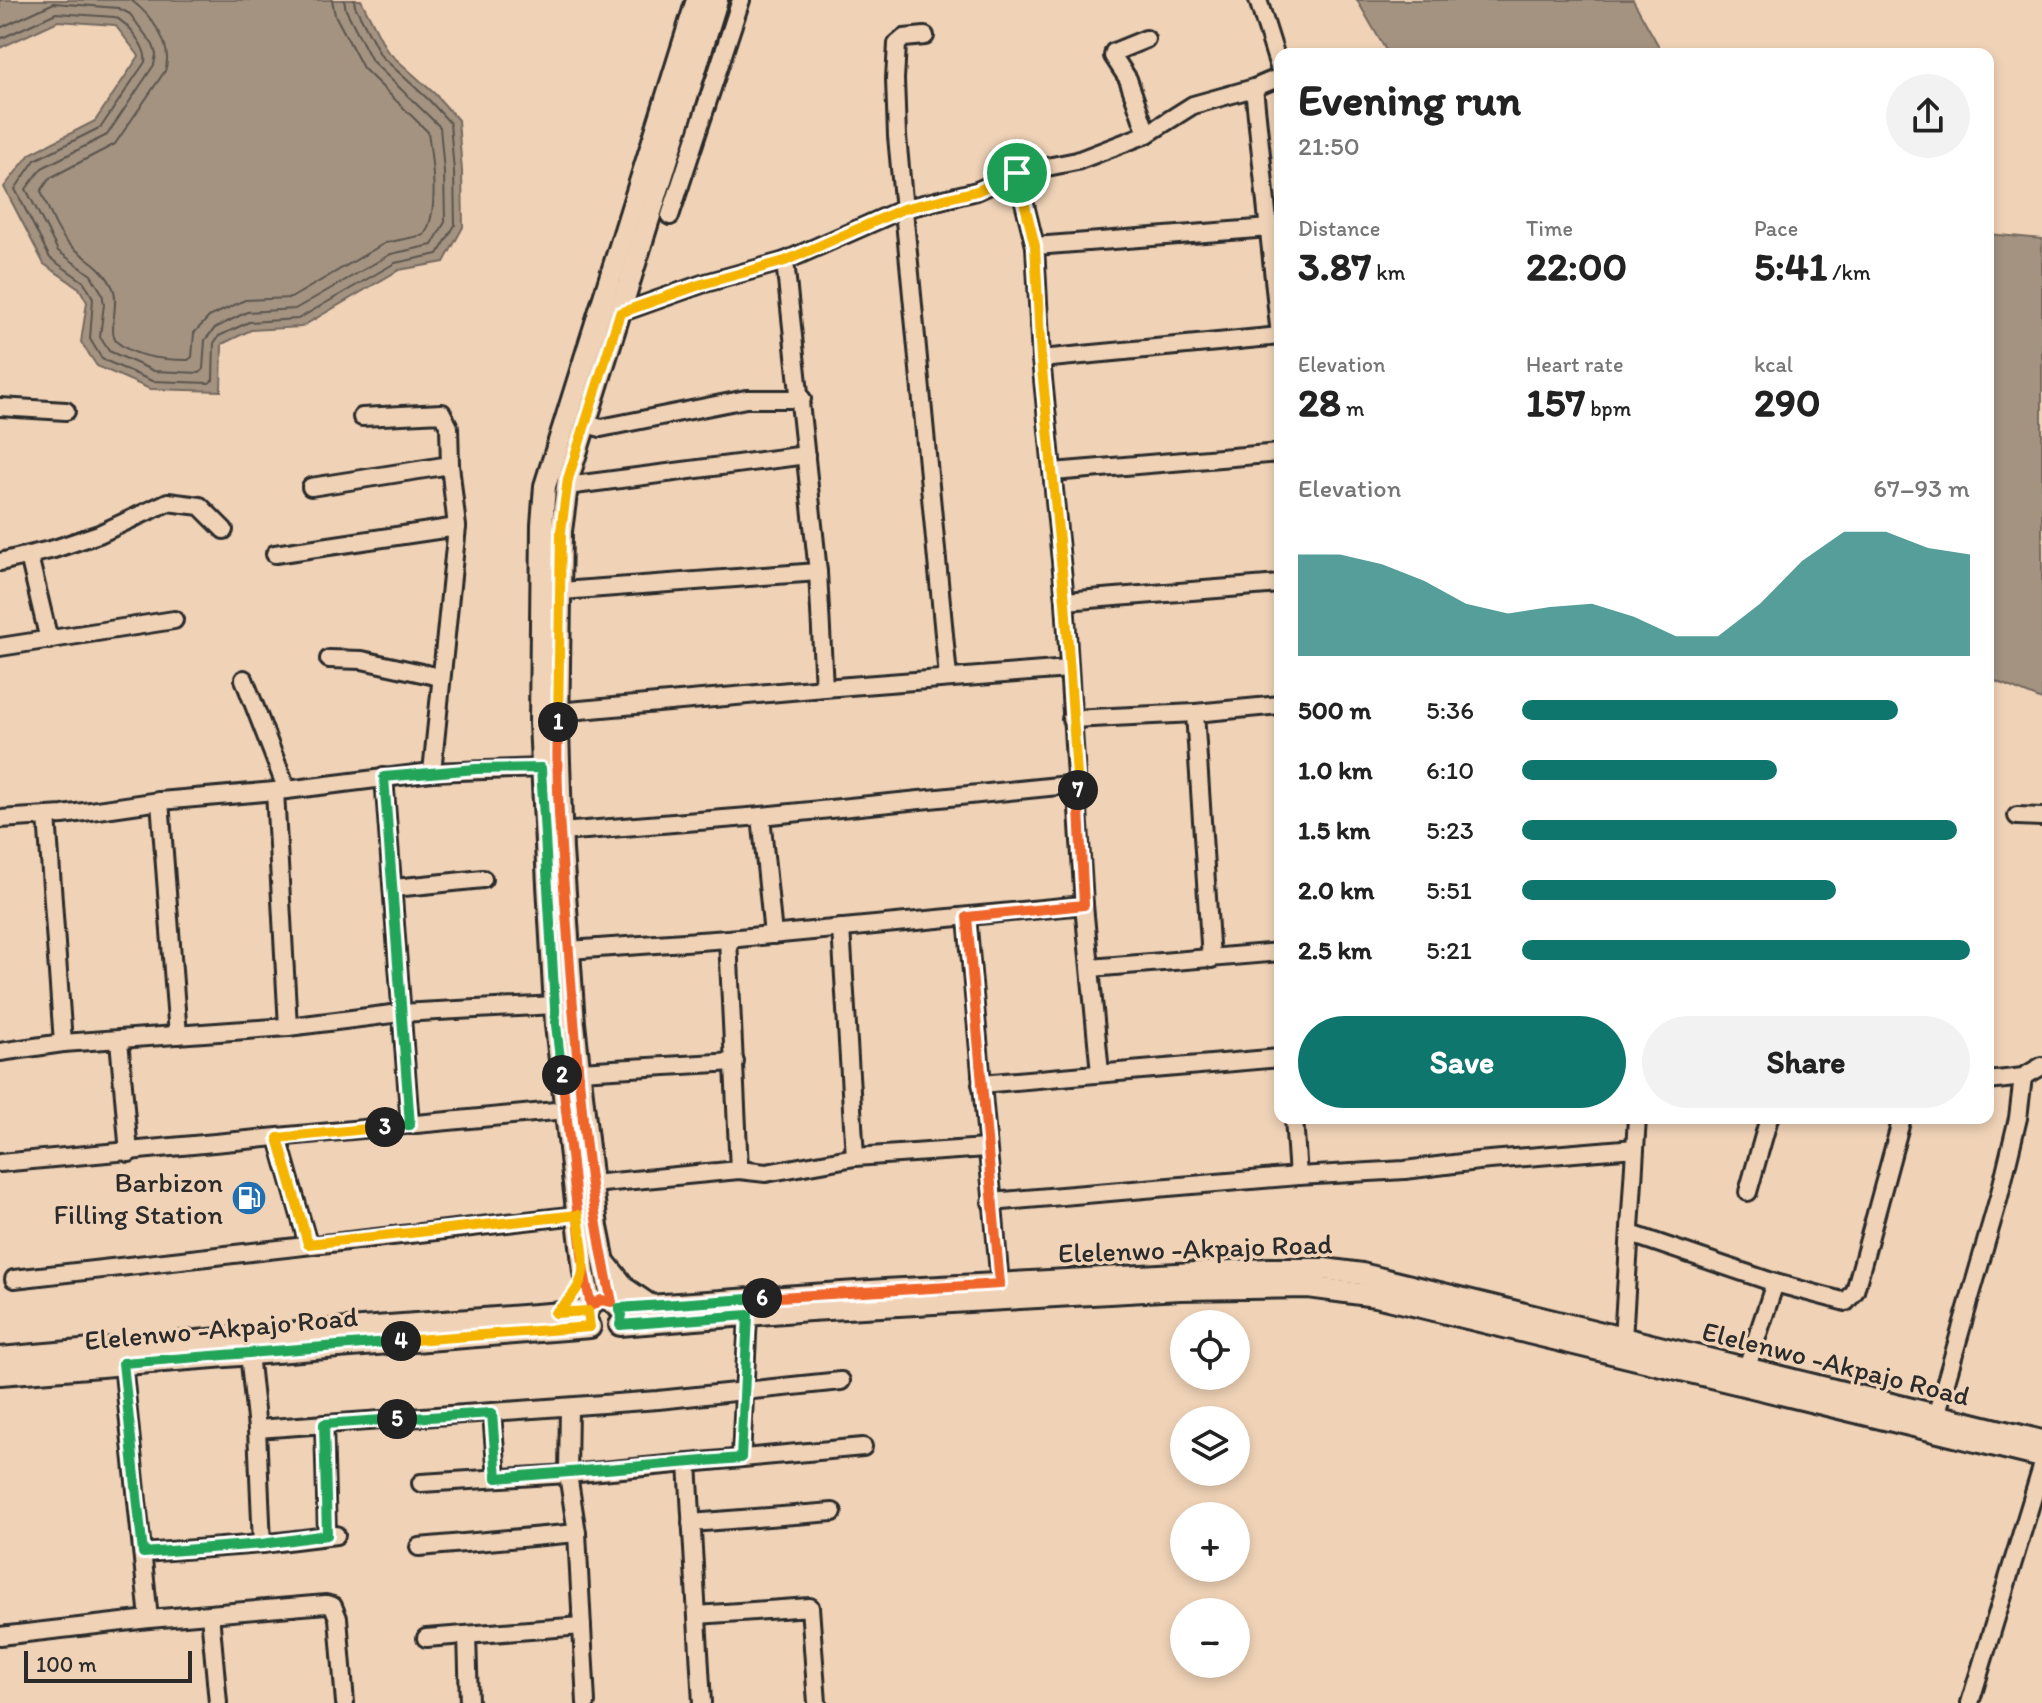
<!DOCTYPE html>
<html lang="en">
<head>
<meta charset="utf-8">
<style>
	:root { --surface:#fff; --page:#f2f2f2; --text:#222; --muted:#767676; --accent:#0f766e }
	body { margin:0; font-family:Itim,sans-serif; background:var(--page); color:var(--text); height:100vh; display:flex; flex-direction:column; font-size:30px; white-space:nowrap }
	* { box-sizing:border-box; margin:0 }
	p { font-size:26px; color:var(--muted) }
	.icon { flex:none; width:44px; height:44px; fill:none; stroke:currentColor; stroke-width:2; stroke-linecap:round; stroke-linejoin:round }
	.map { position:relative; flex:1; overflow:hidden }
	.sheet { position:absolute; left:1274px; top:48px; width:720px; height:1076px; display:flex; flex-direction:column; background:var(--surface); border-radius:16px; box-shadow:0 4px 12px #0003 }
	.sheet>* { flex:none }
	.buttons { position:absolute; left:1170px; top:1310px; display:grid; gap:16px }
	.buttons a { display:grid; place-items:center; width:80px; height:80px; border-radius:50%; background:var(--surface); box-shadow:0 4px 12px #0003; font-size:40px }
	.scale { position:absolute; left:24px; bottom:20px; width:168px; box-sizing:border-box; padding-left:8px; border:4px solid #2b2b2b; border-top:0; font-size:22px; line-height:28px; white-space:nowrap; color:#2b2b2b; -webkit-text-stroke:6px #f0d3b7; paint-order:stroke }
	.pin { position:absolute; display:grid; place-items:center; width:68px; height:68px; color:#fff; margin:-34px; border:4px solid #fff; border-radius:50%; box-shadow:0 2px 8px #0007 }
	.km { position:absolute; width:40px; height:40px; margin:-20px; border-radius:50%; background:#222; color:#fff; font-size:22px; line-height:40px; text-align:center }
	.round { display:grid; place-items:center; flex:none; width:84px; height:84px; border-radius:42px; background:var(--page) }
	.head { display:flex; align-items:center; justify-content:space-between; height:136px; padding:0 24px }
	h1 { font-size:44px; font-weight:700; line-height:60px }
	.figures { display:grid; grid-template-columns:repeat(3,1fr); gap:12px; height:136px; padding:8px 24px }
	.figures div { display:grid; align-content:center }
	.figures b { font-size:40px; font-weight:700 }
	.figures small { font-size:22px; font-weight:400 }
	.figures p { font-size:22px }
	.chart { height:224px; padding:16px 24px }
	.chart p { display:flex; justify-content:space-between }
	.chart svg { width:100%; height:144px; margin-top:8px; fill:var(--accent); opacity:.7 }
	.cta { display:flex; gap:16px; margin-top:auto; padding:16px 24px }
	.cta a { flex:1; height:92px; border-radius:48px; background:var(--accent); color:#fff; font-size:32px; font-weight:700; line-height:92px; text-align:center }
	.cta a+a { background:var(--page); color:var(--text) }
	ul { padding:0 24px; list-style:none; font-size:26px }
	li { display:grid; grid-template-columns:128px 96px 1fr; align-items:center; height:60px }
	li i { height:20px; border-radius:10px; background:var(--accent) }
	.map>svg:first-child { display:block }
	.water { fill:#a49381; stroke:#74695f; stroke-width:2 }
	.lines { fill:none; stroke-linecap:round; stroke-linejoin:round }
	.shore { stroke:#5b554d; stroke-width:2 }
	.minor-casing { stroke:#2b2b2b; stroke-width:22 }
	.major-casing { stroke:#2b2b2b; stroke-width:26 }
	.minor { stroke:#f0d3b7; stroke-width:16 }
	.major { stroke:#f0d3b7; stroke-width:20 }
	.split-1-casing { stroke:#fff; stroke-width:16 }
	.split-2-casing { stroke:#fff; stroke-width:16 }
	.split-3-casing { stroke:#fff; stroke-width:16 }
	.split-4-casing { stroke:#fff; stroke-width:16 }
	.split-5-casing { stroke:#fff; stroke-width:16 }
	.split-6-casing { stroke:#fff; stroke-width:16 }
	.split-7-casing { stroke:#fff; stroke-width:16 }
	.split-8-casing { stroke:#fff; stroke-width:16 }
	.split-1 { stroke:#f5b400; stroke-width:10 }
	.split-2 { stroke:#f0652b; stroke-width:10 }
	.split-3 { stroke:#22a559; stroke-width:10 }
	.split-4 { stroke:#f5b400; stroke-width:10 }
	.split-5 { stroke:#22a559; stroke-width:10 }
	.split-6 { stroke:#22a559; stroke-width:10 }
	.split-7 { stroke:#f0652b; stroke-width:10 }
	.split-8 { stroke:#f5b400; stroke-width:10 }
	.labels { text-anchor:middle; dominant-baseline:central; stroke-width:7; stroke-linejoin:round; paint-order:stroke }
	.poi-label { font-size:28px; fill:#2b2b2b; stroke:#f0d3b7; text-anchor:end }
	.street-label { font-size:28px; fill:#2b2b2b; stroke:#f0d3b7 }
</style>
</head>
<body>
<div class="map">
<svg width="2042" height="1703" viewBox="0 0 2042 1703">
	<rect width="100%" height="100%" fill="#f0d3b7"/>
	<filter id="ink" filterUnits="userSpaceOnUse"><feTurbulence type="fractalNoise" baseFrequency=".0125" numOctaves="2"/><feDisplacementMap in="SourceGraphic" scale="16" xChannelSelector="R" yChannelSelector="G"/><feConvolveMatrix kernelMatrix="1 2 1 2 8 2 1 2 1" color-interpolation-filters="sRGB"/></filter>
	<g filter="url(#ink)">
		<g class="water">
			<path d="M0,0H361L387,51L435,94L458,120L462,171L463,227L444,262L399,270L301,327L251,330L222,344L221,391L150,389L97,366L81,342L87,302L79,288L44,264L4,187L30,154L95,121L139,56L115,25L58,21L0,48Z"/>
			<path d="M1357,0H1633L1663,54H1388Z"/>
			<path d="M1988,234L2042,239V700L1988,678Z"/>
		</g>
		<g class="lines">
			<g class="shore">
				<path d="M131,0C151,15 174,45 165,71L115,144L50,178L41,191C48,207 57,234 70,245C87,260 103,266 113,288C120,303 107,333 117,342C134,357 166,360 188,360L192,357L194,333L209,317L245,300L291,298L385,243L424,235C440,211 432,161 428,132L363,68L335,15L332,0"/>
				<path d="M0,28L54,3L118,8L130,14L153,45L156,54L154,65L107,135L42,168L26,189L58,251L91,275L102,293L104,304L100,337L109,351L154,371L200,373L203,369L205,340L215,328L247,312L295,309L391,254L432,245L445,222L444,172L440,127L372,61L346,10L344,0"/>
				<path d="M0,39L56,13L115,17C127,23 148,48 145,62L101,127L35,160L15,189L50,258L84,282L93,298L90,339L102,359L152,381L209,383L213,380L214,343L219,336L249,322L298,319L395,263L438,254L455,225L454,172L450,123L429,100L381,56L355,6L354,0"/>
			</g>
			<defs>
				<g id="minor">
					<path d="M1258,0L1280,70"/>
					<path d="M925,36L904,38L897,44L895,79L897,136L948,677"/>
					<path d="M1146,39L1114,52L1113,56L1128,79L1147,134"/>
					<path d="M1254,88L1280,336"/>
					<path d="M1017,173L1035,246L1041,359L1065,601L1084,905L1100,1073"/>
					<path d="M670,216L741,0"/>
					<path d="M1035,246L1270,228"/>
					<path d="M785,261L818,572L824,688"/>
					<path d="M620,313L702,284L785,261L903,209L977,191L1017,173L1077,161L1147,134L1193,105L1254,88L1280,77"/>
					<path d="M1041,359L1280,336"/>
					<path d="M0,407L66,411"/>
					<path d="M362,417L442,413L449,427L450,465L457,527"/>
					<path d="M586,424L601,428L746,399H802"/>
					<path d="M1053,472L1280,453"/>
					<path d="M567,486L806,455"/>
					<path d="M311,487L450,465"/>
					<path d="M275,554L457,527L432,772"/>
					<path d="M29,556L49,640"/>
					<path d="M0,562L54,549L99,534L168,502L200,506L224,530"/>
					<path d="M562,591L818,572"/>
					<path d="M1065,601L1280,584"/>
					<path d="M0,647L174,620"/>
					<path d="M329,659L362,660L440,677"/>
					<path d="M244,679L287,790"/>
					<path d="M558,712L824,688L1069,669"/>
					<path d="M1195,713L1211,959"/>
					<path d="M1071,719L1195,713L1280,705"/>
					<path d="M384,777L410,1125"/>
					<path d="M275,791L288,1027"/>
					<path d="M160,801L178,1035"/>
					<path d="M47,816L63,1043"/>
					<path d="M761,816L773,935"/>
					<path d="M2017,816L2042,817"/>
					<path d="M0,819L63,815L160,801L287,790L432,772L541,768"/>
					<path d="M561,832L761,816L1078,784"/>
					<path d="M394,888L483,879"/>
					<path d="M967,917L1000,1284"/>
					<path d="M841,928L855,1157"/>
					<path d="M728,939L739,1170"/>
					<path d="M569,950L728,939L1084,905"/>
					<path d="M1091,968L1280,952"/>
					<path d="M119,1040L129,1153"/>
					<path d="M0,1052L63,1043L288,1027L400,1013L555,1005"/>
					<path d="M579,1071L735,1062"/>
					<path d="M1988,1081L2023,1077L2042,1066"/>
					<path d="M981,1084L1280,1058"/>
					<path d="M1294,1118L1298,1176"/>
					<path d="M278,1138L308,1244"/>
					<path d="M0,1163L566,1110"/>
					<path d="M592,1184L739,1170L766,1173L855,1157L986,1148"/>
					<path d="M1748,1192L1769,1118"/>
					<path d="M991,1202L1298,1176L1405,1170L1478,1161L1635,1148"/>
					<path d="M1631,1234L1775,1283L1846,1302L1855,1291L1902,1118"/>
					<path d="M14,1279L578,1215"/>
					<path d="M1623,1339L1637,1118"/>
					<path d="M249,1353L257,1429L262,1544"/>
					<path d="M123,1363L149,1619"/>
					<path d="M1746,1370L1775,1283"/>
					<path d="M569,1407L568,1474L577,1533L586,1703"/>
					<path d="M492,1413L497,1478"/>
					<path d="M1936,1416L1999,1197L2018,1118L2023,1077"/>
					<path d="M324,1424L327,1535"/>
					<path d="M257,1429L658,1400L841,1381"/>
					<path d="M741,1458L748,1315"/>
					<path d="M688,1463L702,1703"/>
					<path d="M421,1483L568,1474L863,1447"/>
					<path d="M691,1523L833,1512"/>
					<path d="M419,1547L577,1533"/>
					<path d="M143,1553L262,1544L336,1535"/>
					<path d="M210,1614L218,1703"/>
					<path d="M697,1615L810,1607L817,1703"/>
					<path d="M467,1635L469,1703"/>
					<path d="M0,1636L149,1619L326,1604L333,1606L338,1618L345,1703"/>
					<path d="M426,1638L582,1626"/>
					<path d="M1970,1703L2042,1467"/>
				</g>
				<g id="major">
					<path d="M606,1264L626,1289L651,1306"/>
					<path d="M612,1302L597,1227L592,1184L574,1023L562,850L558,732L561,531L568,479L717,0"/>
					<path d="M591,1306L584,1272L556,1025L548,885L540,723L542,525L545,486L697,0"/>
					<path d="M619,1308L885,1290L1269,1269H1324L1362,1274L2042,1441"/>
					<path d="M620,1325L810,1310L1180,1289L1308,1287L1376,1296L2042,1457"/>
					<path d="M0,1358L255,1336L588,1311"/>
					<path d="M0,1374L590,1327"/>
				</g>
			</defs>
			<use href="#minor" class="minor-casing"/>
			<use href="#major" class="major-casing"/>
			<use href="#minor" class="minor"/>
			<use href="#major" class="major"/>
		</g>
	</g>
	<g class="lines" filter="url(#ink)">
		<defs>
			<path id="split-1" d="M558,722L561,531L568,479L620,313L702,284L785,261L903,209L977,191L1017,173"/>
			<path id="split-2" d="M558,722C555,794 563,868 568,940C577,1061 585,1184 612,1302L601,1300L591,1306L584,1272L562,1075"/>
			<path id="split-3" d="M385,1127L410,1125L384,777L476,769L541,768L556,1025L562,1075"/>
			<path id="split-4" d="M385,1127L278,1138L308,1244L578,1215C583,1260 595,1280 555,1313L588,1311L590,1327L401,1341"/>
			<path id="split-5" d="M397,1419L324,1424L327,1535L262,1544L143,1553L123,1363L401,1341"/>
			<path id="split-6" d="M397,1419L492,1413L497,1478L741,1458L748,1315L620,1325L622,1315L619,1308L762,1298"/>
			<path id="split-7" d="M762,1298L1000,1284L967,917L1084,905L1078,790"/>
			<path id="split-8" d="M1017,173L1035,246L1041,359L1065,601L1078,790"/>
		</defs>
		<use href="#split-1" class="split-1-casing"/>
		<use href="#split-2" class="split-2-casing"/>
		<use href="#split-3" class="split-3-casing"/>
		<use href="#split-4" class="split-4-casing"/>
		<use href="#split-5" class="split-5-casing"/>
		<use href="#split-6" class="split-6-casing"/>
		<use href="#split-7" class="split-7-casing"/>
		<use href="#split-8" class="split-8-casing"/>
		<use href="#split-1" class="split-1"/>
		<use href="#split-2" class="split-2"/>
		<use href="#split-3" class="split-3"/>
		<use href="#split-4" class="split-4"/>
		<use href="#split-5" class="split-5"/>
		<use href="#split-6" class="split-6"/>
		<use href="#split-7" class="split-7"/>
		<use href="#split-8" class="split-8"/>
	</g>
	<defs>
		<symbol id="fuel-disc" viewBox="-11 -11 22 22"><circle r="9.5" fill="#1f6fb2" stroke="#f0d3b7"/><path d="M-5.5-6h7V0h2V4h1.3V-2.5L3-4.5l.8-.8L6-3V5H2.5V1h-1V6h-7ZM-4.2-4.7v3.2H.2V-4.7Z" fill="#fff"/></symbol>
	</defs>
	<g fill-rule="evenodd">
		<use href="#fuel-disc" x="229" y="1178" width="40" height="40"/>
	</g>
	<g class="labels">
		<g class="poi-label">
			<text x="223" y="1182">Barbizon<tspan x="223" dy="32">Filling Station</tspan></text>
		</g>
		<g class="street-label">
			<text transform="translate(1195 1248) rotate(-2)">Elelenwo -Akpajo Road</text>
			<text transform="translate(221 1328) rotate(-5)">Elelenwo -Akpajo Road</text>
			<text transform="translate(1836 1363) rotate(14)">Elelenwo -Akpajo Road</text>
		</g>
	</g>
</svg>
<div class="buttons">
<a><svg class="icon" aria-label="locate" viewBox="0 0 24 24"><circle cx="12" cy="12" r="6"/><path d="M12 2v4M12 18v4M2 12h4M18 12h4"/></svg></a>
<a><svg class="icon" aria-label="layers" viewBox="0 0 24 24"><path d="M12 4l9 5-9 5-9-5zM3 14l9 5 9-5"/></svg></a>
<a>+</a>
<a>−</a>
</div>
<div class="scale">100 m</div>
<div class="pin" style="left:1017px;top:173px;background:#1e9e55"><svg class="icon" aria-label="arrive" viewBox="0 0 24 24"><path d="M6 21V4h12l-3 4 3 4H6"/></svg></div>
<b class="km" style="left:558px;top:722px">1</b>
<b class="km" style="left:562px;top:1075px">2</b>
<b class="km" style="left:385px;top:1127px">3</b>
<b class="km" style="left:401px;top:1341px">4</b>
<b class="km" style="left:397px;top:1419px">5</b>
<b class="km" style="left:762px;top:1298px">6</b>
<b class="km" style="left:1078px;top:790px">7</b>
<section class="sheet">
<div class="head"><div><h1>Evening run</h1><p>21:50</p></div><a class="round"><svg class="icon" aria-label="share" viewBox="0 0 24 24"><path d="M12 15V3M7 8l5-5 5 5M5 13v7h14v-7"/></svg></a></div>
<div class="figures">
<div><p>Distance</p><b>3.87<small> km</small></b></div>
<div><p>Time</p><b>22:00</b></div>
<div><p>Pace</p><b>5:41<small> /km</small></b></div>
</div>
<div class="figures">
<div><p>Elevation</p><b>28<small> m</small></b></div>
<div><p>Heart rate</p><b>157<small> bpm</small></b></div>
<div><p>kcal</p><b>290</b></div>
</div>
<div class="chart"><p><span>Elevation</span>67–93 m</p>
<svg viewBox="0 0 160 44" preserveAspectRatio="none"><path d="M0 44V13L10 13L20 16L30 21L40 28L50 31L60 29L70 28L80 32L90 38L100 38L110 28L120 15L130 6L140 6L150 11L160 13V44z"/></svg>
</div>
<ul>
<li><b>500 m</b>5:36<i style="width:84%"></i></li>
<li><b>1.0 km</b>6:10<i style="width:57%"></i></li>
<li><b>1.5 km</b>5:23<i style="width:97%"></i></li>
<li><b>2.0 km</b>5:51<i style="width:70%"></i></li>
<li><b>2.5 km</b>5:21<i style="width:100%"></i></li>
</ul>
<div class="cta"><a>Save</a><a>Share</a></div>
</section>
</div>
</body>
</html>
